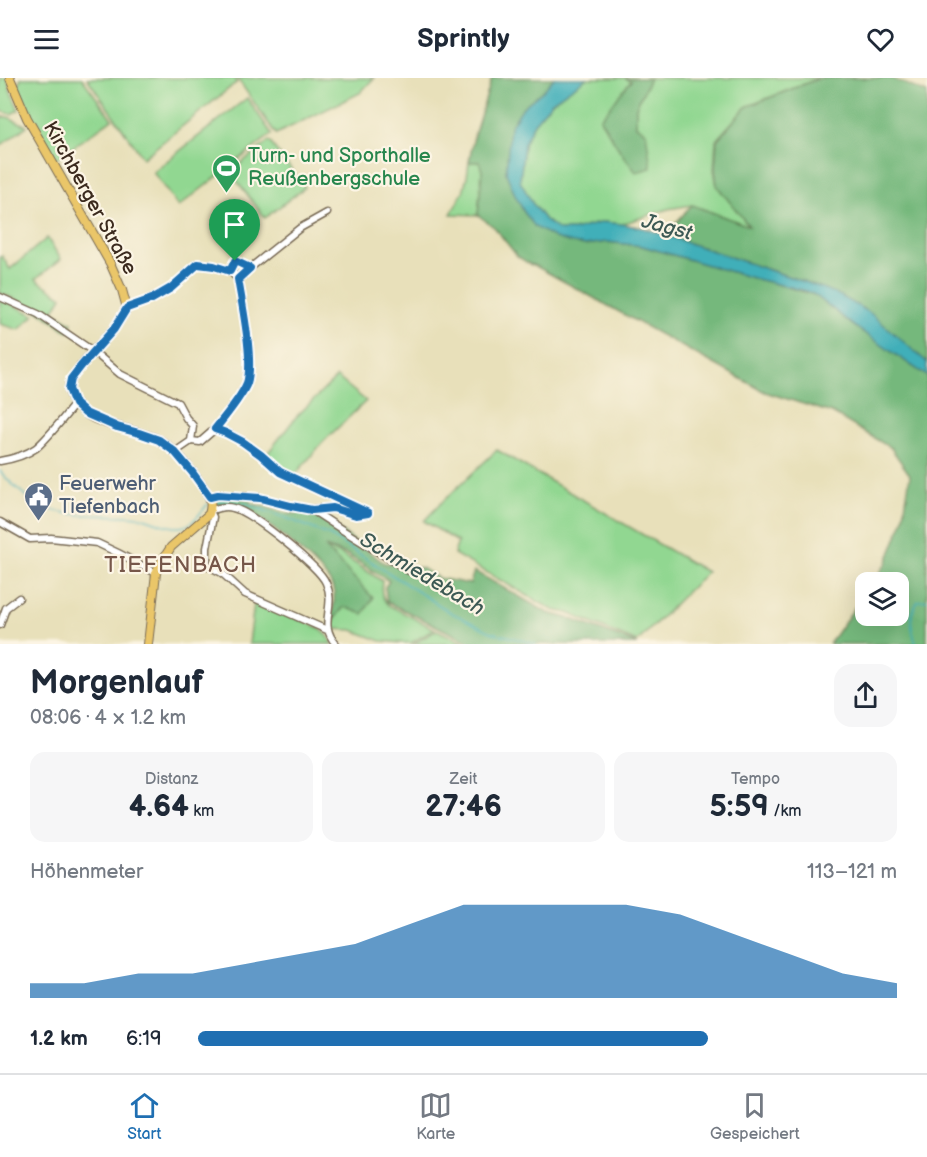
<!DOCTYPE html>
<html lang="de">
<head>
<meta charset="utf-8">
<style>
	:root { --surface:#fff; --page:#f6f6f7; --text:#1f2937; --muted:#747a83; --line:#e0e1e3; --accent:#1f6fb2 }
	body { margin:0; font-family:"Balsamiq Sans",sans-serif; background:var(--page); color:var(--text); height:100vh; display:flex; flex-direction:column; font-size:22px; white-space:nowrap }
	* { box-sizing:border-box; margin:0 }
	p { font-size:20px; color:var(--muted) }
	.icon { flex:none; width:33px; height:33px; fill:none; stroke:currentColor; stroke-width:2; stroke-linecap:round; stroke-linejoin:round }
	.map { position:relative; height:566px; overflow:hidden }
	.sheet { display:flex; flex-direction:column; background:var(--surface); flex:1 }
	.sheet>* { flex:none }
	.fabs { position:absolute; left:855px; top:494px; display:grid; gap:12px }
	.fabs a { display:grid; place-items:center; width:54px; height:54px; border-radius:12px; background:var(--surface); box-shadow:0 6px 24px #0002; font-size:30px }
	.pin { position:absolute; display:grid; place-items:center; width:51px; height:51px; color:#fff; margin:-62px -26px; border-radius:50% 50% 50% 0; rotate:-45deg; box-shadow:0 0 6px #0007 }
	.pin .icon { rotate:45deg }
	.round { display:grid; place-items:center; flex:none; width:63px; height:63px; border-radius:18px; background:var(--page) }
	.summary { display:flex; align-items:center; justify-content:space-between; height:102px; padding:0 30px }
	h1 { font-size:33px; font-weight:700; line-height:45px }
	.figures { display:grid; grid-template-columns:repeat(3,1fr); gap:9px; height:102px; padding:6px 30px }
	.figures div { display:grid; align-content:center; border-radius:15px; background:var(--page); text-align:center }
	.figures b { font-size:30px; font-weight:700 }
	.figures small { font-size:16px; font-weight:400 }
	.figures p { font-size:16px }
	.chart { height:168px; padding:12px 30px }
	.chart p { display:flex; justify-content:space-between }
	.chart svg { width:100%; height:108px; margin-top:6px; fill:var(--accent); opacity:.7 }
	ul { padding:0 30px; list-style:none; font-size:20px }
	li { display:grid; grid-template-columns:96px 72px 1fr; align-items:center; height:45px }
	li i { height:15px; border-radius:8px; background:var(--accent) }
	header { display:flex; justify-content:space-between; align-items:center; height:78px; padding:0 30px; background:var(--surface); font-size:27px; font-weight:700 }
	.tab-bar { display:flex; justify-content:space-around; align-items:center; height:84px; border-top:2px solid var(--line); background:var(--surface); font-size:16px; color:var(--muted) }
	.tab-bar a { display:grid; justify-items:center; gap:3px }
	.tab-bar .selected { color:var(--accent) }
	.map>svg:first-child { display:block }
	.green { fill:#91d791; stroke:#668058; stroke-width:1.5 }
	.forest { fill:#74b87b; stroke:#58714c; stroke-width:1.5 }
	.water { fill:#3fafb9; stroke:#3d6c6c; stroke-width:1.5 }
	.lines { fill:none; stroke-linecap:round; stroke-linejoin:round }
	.stream { stroke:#3fafb9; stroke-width:1.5 }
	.minor-casing { stroke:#786a55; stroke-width:9 }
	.major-casing { stroke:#786a55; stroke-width:10 }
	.minor { stroke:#fff; stroke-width:6 }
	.major { stroke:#eac669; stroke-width:8 }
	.route-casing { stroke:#fff; stroke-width:12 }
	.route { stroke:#1f6fb2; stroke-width:8 }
	.labels { text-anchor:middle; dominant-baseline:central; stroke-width:4.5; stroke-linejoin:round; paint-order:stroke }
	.leisure-label { font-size:20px; fill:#27864d; stroke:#fcf5e5; text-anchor:start }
	.street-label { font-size:20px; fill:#3b2a1e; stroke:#fcf5e5 }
	.service-label { font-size:20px; fill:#4e5e75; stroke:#fcf5e5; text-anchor:start }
	.water-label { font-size:21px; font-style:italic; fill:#3c5954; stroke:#fcf5e5 }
	.quarter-label { font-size:22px; letter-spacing:1.5px; fill:#765649; stroke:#fcf5e5 }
</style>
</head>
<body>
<header><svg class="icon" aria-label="menu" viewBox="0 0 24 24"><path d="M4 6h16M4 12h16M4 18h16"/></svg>Sprintly<svg class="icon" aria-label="heart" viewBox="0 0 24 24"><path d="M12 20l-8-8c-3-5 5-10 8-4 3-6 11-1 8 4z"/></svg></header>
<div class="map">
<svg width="927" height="566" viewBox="0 0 927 566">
	<rect width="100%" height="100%" fill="#fcf5e5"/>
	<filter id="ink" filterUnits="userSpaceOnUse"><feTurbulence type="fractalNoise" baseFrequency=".0167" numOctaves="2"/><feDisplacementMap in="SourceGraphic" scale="12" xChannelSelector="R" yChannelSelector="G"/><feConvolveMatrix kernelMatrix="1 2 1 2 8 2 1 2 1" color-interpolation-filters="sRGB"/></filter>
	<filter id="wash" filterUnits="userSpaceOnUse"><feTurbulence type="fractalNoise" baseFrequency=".008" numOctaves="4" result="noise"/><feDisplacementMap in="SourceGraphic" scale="24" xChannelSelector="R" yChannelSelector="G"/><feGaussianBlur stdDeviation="1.35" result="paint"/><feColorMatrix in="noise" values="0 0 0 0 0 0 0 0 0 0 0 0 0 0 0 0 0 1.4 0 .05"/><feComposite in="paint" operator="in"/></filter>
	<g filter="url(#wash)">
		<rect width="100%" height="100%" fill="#e8e0ba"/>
		<g class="green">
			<path d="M0,0H7L11,14L19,32L11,36L0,33Z"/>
			<path d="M21,0H82L112,41L55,82L30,39L17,10Z"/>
			<path d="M87,0H234L237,4L143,80Z"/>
			<path d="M237,0H374L360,15L276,56Z"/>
			<path d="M587,0H625L631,2L636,48V29L650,0H819L746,29L716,62L714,92L717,108L750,149L692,127L668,131L622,146L603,144L574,152H559L545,142L533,126L520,103L524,66L534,45L552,24Z"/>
			<path d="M247,20L272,56L178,129L153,94Z"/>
			<path d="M0,39H8L27,48L0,68Z"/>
			<path d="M269,63L305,109L265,140L230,94Z"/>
			<path d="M469,84H480L482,93L478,137L451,136L463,114L467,99Z"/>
			<path d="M47,160L61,181L36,201L62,219L53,234L72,245L68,254C48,238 25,224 0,215V179L2,178L10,191Z"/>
			<path d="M0,221L34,237L19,252L0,246Z"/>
			<path d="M337,299L366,323L323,364L295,397L280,388L267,376L296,339Z"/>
			<path d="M497,372L707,494L637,564L568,535L553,532L454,476L458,464L424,443L439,427Z"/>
			<path d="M325,470L341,476L382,503C381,513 381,519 388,527L435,551L411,565H401L381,563L352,552L332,551L330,546L344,529Z"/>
			<path d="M261,524L319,550L327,557L333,566H249L254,526H258Z"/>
			<path d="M437,552L466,566H413Z"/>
		</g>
		<g class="forest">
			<path d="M492,0H554L544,12L523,29L506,95L515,117L524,134L585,167L607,164L642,168L815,217L854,248L927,298V566H829L865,515L866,537H898V504H873L886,486L903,443L910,397L891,370L832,335L765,314L532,186L531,187L517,178L495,150L478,137L482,93L479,84H469L474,58Z"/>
			<path d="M625,0H650L636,29V48L646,54L651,90L636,94L622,76L600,41L631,3Z"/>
			<path d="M820,0H891L927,15V284L817,208L665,157L692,127L749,148L717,108L715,91L717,62L746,29Z"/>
			<path d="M232,418L250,422L251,425L289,436L310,434L347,457L384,485L422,490L438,500L470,506L474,493L548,535L571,541L638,566H473L387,524L385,509L389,503L346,476L325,469L373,520L363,536L344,529L330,546C332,533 338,518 331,506C323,489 264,441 247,432C237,427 227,427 216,427L215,420Z"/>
		</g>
		<path class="water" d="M554,0H587L552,24L534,45L524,66L520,103L533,126L545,142L559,152H574L603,144L622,146L644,150L817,208L839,217L869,234L927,284V298L854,248L815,217L806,213L756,201L642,168L607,164L585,167L572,165L555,160L535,149L524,134L515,117L506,95L510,49L523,29L544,12Z"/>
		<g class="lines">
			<g class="stream">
				<path d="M0,393C10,406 36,428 52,432C63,435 76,437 88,437C106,438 122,437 140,439C153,442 171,452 185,448C195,445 201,433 208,426"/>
				<path d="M213,425L221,423L243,425L289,441L331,458L450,534L491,554L536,566"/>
				<path d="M916,566C911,549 908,539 918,523L927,522"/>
			</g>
		</g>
	</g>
	<g filter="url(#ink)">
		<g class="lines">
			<defs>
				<g id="minor">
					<path d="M250,190L300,150L327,135"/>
					<path d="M0,219L38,236L94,274L120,296L178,325L186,340L193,348L191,363L175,374"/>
					<path d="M127,230L152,221L171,210L198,186L214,188L230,193L238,201L250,190L235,183L230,193"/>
					<path d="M215,351C224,339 242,318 247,305C254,283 242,226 238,201"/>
					<path d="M191,363L200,364L215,351L227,355L243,364L261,377L280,394L368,435"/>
					<path d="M0,383C12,381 26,377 36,370C50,358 63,340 75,326"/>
					<path d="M210,419L218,417L260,420L292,428L312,432L344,453L409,493"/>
					<path d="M313,431L333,430L356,437L368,435"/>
					<path d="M0,444L30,461L51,460L97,465L118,475L156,495"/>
					<path d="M0,547L6,530L19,520"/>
					<path d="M327,552L245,516L222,495L207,487V470L213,439L210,433C217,430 226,428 233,430C250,433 320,489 326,505C337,529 317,545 336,566"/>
				</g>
				<path id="major" d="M10,0L27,40L110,185L122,212L127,230C122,238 118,246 112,253C102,265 67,297 69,311C69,314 71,317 72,320C85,350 136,348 161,363C177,373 188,388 199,403C207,414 214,422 209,436L171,469L160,486L156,495L148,566"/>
			</defs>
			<use href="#minor" class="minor-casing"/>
			<use href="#major" class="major-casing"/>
			<use href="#minor" class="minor"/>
			<use href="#major" class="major"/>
		</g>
	</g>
	<g class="lines" filter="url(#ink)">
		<defs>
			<path id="route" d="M235,183L250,190L238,201C242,226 254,283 247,305C242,318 224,340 215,351L226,355L243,364L261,377L280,394L368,435L356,437L333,430L312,432L291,428L260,420L218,417L210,419L192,394L175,374L159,362L139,355L117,349L85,335L75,326L69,311L71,301L81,288L114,251L127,230L152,221L171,210L198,186L214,188L230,193Z"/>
		</defs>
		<use href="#route" class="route-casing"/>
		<use href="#route" class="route"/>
	</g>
	<defs>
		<symbol id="stadium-pin" viewBox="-11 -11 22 30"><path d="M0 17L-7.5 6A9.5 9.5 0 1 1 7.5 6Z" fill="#2e9e5b" stroke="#fcf5e5"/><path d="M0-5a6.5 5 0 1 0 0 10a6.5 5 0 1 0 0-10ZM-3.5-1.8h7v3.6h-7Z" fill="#fff"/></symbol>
		<symbol id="civic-pin" viewBox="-11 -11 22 30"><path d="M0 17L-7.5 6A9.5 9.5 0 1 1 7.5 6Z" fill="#5c6f8a" stroke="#fcf5e5"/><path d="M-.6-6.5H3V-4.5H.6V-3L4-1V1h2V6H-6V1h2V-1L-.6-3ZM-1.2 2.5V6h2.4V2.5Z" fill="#fff"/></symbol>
	</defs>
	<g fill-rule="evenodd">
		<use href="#stadium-pin" x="210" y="74" width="33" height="45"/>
		<use href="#civic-pin" x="22" y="402" width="33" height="45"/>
	</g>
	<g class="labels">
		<g class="leisure-label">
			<text x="248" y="78">Turn- und Sporthalle<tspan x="248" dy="23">Reußenbergschule</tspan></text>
		</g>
		<g class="street-label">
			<text transform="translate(90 120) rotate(61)">Kirchberger Straße</text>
		</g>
		<g class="service-label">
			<text x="59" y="406">Feuerwehr<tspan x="59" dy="23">Tiefenbach</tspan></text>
		</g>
		<g class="water-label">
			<text transform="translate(667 149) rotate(15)">Jagst</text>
			<text transform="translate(422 496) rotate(31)">Schmiedebach</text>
		</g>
		<g class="quarter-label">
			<text x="181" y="487">TIEFENBACH</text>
		</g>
	</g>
</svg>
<div class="fabs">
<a><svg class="icon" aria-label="layers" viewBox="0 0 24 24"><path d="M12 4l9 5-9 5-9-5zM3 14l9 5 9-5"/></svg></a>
</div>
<div class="pin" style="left:235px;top:183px;background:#1e9e55"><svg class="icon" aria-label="arrive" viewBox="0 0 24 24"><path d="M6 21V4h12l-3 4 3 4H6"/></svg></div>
</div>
<section class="sheet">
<div class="summary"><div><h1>Morgenlauf</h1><p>08:06 · 4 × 1.2 km</p></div><a class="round"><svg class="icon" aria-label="share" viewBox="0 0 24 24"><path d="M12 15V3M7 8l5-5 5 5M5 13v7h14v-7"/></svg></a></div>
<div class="figures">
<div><p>Distanz</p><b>4.64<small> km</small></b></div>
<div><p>Zeit</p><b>27:46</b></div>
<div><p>Tempo</p><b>5:59<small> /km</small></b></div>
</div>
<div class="chart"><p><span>Höhenmeter</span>113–121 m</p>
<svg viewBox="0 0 160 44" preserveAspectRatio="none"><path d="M0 44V38L10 38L20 34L30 34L40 30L50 26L60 22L70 14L80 6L90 6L100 6L110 6L120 10L130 18L140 26L150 34L160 38V44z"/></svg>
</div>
<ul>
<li><b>1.2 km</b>6:19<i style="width:73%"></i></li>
</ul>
</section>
<nav class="tab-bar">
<a class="selected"><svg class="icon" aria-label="home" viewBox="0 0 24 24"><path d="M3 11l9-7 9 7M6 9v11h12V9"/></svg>Start</a>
<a><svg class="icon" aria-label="map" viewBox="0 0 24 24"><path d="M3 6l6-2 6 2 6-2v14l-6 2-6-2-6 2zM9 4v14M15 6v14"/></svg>Karte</a>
<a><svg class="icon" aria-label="saved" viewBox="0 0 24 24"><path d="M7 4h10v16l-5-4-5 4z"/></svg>Gespeichert</a>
</nav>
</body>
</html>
